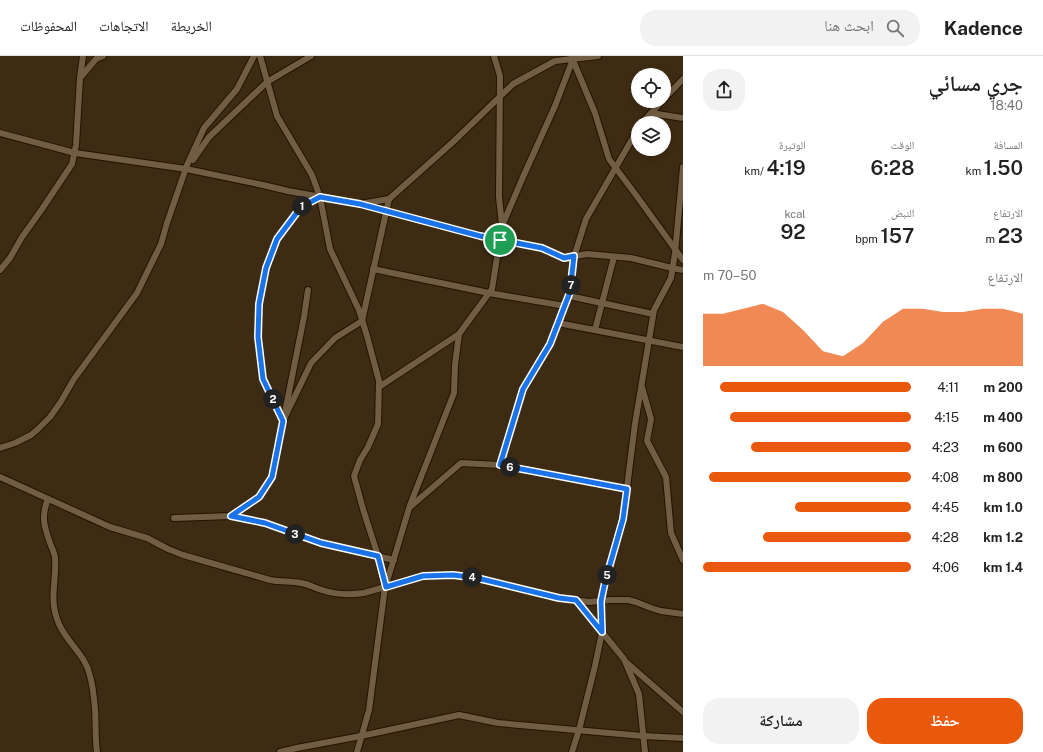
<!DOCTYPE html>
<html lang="ar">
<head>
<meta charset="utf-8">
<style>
	:root { --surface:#fff; --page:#f2f2f2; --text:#222; --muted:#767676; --line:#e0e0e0; --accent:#ea580c }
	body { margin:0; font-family:"Public Sans","Noto Naskh Arabic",sans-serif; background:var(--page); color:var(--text); direction:rtl; height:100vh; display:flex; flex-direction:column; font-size:15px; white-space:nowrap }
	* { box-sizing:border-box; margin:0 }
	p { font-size:13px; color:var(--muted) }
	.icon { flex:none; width:22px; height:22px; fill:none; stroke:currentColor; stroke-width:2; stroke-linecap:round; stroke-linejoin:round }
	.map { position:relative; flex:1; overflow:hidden; direction:ltr }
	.panel { display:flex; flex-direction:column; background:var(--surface); width:360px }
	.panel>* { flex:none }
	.fabs { position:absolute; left:631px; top:12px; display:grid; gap:8px }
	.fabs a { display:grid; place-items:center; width:40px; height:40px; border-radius:50%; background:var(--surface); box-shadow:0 2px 6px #0003; font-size:20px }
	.pin { position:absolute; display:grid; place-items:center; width:34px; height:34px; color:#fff; margin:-17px; border:2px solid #fff; border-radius:50%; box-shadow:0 1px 4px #0007 }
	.km { position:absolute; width:20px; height:20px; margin:-10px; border-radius:50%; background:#222; color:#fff; font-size:11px; line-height:20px; text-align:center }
	.round { display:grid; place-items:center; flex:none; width:42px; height:42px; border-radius:16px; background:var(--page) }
	.overview { display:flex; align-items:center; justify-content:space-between; height:68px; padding:0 20px }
	h1 { font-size:22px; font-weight:600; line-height:30px }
	.figures { display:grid; grid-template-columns:repeat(3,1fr); gap:6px; height:68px; padding:4px 20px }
	.figures div { display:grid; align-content:center }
	.figures b { font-size:20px; font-weight:600 }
	.figures small { font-size:11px; font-weight:400 }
	.figures p { font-size:11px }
	.chart { height:112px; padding:8px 20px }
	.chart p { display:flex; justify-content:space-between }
	.chart svg { width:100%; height:72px; margin-top:4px; fill:var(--accent); opacity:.7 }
	.button { display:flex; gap:8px; margin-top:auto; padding:8px 20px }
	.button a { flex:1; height:46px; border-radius:16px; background:var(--accent); color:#fff; font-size:16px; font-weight:600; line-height:46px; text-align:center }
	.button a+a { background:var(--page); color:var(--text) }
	ul { padding:0 20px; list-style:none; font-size:13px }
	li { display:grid; grid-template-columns:64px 48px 1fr; align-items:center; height:30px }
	li i { height:10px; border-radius:5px; background:var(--accent) }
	header { display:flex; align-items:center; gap:24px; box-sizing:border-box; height:56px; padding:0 20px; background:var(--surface); border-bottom:1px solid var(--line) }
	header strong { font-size:19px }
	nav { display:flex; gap:22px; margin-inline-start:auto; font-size:14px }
	.search { width:280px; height:36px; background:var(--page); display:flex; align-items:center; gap:10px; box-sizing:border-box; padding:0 14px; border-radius:16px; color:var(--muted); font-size:15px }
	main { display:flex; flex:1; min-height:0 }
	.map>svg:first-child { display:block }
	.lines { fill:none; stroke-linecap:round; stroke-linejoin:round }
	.street-casing { stroke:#241300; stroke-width:8 }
	.street { stroke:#715d44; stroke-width:6 }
	.route-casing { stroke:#fff; stroke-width:8 }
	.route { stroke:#1a73e8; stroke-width:5 }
</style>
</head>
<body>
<header>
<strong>Kadence</strong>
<div class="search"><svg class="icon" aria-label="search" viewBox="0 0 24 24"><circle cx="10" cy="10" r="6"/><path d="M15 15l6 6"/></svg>ابحث هنا</div>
<nav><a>الخريطة</a><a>الاتجاهات</a><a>المحفوظات</a></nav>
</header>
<main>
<section class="panel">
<div class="overview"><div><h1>جري مسائي</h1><p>18:40</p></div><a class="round"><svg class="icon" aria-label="share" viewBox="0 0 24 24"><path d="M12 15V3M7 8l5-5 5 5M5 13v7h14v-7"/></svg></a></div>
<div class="figures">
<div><p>المسافة</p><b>1.50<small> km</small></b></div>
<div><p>الوقت</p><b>6:28</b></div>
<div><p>الوتيرة</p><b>4:19<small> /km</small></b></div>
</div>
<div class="figures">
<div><p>الارتفاع</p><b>23<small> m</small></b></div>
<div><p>النبض</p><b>157<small> bpm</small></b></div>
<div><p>kcal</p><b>92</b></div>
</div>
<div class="chart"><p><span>الارتفاع</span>50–70 m</p>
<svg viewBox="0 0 160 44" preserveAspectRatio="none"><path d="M0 44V12L10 12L20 9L30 6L40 11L50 22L60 35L70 38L80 30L90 17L100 9L110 9L120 11L130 11L140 9L150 9L160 12V44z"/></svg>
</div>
<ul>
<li><b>200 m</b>4:11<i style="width:92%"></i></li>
<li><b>400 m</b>4:15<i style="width:87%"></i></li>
<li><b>600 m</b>4:23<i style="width:77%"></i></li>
<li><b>800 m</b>4:08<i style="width:97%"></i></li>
<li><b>1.0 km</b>4:45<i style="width:56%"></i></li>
<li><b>1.2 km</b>4:28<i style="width:71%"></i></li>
<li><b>1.4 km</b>4:06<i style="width:100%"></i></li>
</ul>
<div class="button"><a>حفظ</a><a>مشاركة</a></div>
</section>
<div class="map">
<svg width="683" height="696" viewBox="0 0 683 696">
	<rect width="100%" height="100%" fill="#3e2b13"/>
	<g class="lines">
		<defs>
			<g id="street">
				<path d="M260,0L277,60L312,119L320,141L330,193L359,254L367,280L379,325L378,368L368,391L360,404L354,420L363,453L378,500L385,531L369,654L357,696"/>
				<path d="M494,0L500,20L499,141L502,169"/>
				<path d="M572,2L595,57L609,103L636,139L683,204"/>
				<path d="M80,22L83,0"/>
				<path d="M664,43L683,23"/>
				<path d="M651,57L683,62"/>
				<path d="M642,67L662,45"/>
				<path d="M0,77L75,97L186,113L263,129L288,135L360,148L389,143L453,86L513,28L555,5L598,0"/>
				<path d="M193,104L209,81L267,26L311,0"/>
				<path d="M363,149L480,180L542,192L564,202L587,198L631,202L672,212L683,214"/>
				<path d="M373,213L489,237L565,250"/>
				<path d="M0,214L10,202L22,181L42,153L72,108L76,89L80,22L96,3L103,0"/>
				<path d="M569,240L653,258"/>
				<path d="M558,267L683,291"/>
				<path d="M595,274L614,201"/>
				<path d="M379,331L459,278"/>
				<path d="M642,331L651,363L647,385L666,421L671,477L683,504"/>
				<path d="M285,356L304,261L308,234"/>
				<path d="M283,365L311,307L335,282L362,265L389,143"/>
				<path d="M0,392L15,387L31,379L38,373L50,361L60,347L74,323L137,237L161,188L167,167L187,109L204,72L237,33L254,0"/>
				<path d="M0,421L110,471L147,482L168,493L183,499L270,524C281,526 291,525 301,527C308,528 315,532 322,534C336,539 350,539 364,537L423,520L453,519L477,522L559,542L589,546L611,544H628L636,546L651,552L661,555L683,558"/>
				<path d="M627,433L500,409L523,333L550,288L570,236L574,201L586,163L638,73"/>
				<path d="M48,443C41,460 44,470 50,487C52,492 54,496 55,501C57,526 48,543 59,568C67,587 86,599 90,620C93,630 94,642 95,653C96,667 95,682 97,696"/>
				<path d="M410,451L461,407L500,409"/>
				<path d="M231,460L265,467L321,487L394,504"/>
				<path d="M174,462L231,460L259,441L272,421L283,365L263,323L258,281L259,248L266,212L277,183L301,151L320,141"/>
				<path d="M386,529L410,449L454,337L455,309L459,278L492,233L502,170L523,121L555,50L573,3"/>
				<path d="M576,544L624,603L639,638L645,696"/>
				<path d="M626,606L683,656"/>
				<path d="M280,696L297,692L361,680L459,659L498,667L643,680L683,682"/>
				<path d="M572,696L579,674L595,610L602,576L601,545L605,525L623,463L635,368L654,254L671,222L675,197L683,111"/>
			</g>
		</defs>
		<use href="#street" class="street-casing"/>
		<use href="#street" class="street"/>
	</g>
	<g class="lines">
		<defs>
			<path id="route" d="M320,141L360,148L480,180L542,192L564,202L574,200L570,236L550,288L523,333L500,409L627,433L623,463L605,526L601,545L602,576L576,544L559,542L477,522L453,519L423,520L386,531L378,500L321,487L265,467L231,460L259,441L272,421L283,365L263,323L258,281L259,248L266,212L277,183L301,151Z"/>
		</defs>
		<use href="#route" class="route-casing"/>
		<use href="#route" class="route"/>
	</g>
</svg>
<div class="fabs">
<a><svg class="icon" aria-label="locate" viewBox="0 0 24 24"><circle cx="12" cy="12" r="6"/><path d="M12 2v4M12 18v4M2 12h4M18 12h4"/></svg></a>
<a><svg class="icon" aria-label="layers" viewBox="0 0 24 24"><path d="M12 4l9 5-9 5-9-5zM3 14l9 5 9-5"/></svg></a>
</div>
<div class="pin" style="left:500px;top:184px;background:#1e9e55"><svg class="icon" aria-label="arrive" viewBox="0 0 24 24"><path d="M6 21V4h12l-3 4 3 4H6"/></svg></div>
<b class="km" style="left:302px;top:150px">1</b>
<b class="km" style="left:273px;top:343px">2</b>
<b class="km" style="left:295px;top:478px">3</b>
<b class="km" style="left:472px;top:521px">4</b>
<b class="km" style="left:607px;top:519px">5</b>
<b class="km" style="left:510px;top:411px">6</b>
<b class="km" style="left:571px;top:229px">7</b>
</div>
</main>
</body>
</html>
